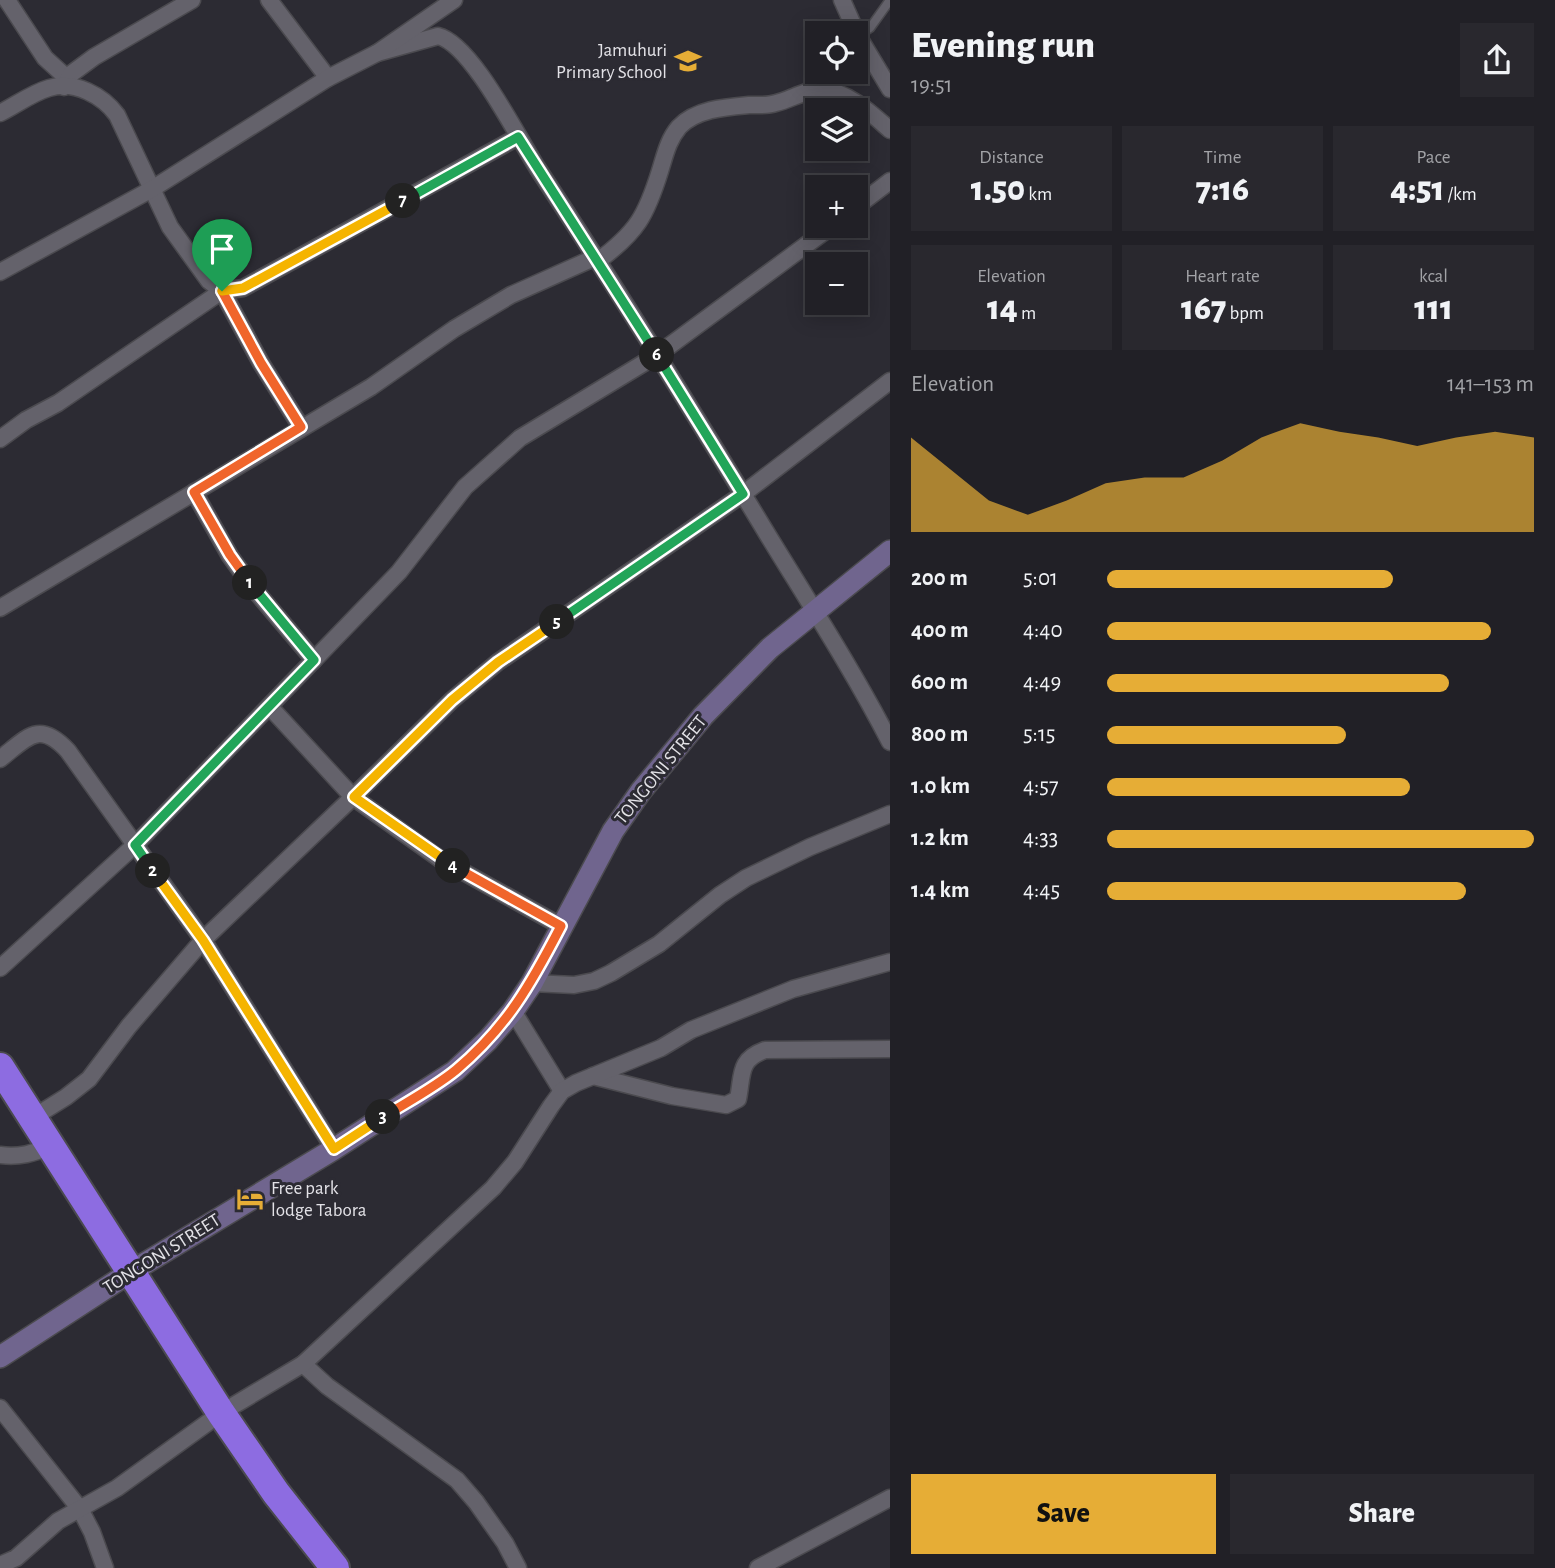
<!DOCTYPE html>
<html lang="en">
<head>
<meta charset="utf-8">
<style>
	:root { --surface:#212026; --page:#29282e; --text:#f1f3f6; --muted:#a2a3a7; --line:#3e3e43; --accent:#e6ad36 }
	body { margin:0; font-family:"Alegreya Sans",sans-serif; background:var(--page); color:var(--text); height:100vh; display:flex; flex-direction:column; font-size:26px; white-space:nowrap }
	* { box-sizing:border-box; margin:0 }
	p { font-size:23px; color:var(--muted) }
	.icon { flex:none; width:38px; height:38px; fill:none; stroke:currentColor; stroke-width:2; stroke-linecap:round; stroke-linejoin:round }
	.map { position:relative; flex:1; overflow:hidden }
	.drawer { display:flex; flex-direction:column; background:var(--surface); width:665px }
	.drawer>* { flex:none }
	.tools { position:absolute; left:805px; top:21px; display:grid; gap:14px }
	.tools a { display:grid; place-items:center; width:63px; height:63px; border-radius:0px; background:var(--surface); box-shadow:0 4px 18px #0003,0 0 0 2px var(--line); font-size:35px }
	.pin { position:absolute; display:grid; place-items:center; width:60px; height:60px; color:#fff; margin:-72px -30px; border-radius:50% 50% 50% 0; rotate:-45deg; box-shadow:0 0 7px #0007 }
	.pin .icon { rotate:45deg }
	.km { position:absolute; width:35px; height:35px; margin:-18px; border-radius:50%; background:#222; color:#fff; font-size:19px; line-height:35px; text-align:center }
	.round { display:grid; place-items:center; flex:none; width:74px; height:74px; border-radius:0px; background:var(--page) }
	.head { display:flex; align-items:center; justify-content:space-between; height:119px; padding:0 21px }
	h1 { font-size:38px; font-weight:800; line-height:52px }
	.stats { display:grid; grid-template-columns:repeat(3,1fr); gap:10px; height:119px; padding:7px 21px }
	.stats div { display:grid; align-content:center; border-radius:0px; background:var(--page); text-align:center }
	.stats b { font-size:35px; font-weight:800 }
	.stats small { font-size:19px; font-weight:400 }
	.stats p { font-size:19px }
	.chart { height:196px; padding:14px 21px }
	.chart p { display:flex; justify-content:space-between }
	.chart svg { width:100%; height:126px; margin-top:7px; fill:var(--accent); opacity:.7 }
	.primary-button { display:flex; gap:14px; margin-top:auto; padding:14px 21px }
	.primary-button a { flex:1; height:80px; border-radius:0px; background:var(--accent); color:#111; font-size:28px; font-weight:800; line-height:80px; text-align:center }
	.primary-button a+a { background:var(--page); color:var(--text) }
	ul { padding:0 21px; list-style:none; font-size:23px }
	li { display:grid; grid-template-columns:112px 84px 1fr; align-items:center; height:52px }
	li i { height:18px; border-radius:9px; background:var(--accent) }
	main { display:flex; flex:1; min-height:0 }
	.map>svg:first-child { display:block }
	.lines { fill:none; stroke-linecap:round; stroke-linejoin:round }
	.lane-casing { stroke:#4b4a4f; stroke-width:11 }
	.street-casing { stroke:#4b4a4f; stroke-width:19 }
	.secondary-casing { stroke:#4b4a4f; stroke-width:24 }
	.highway-casing { stroke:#4b4a4f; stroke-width:32 }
	.lane { stroke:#64626b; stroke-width:8 }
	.street { stroke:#64626b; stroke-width:16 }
	.secondary { stroke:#70658e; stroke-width:21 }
	.highway { stroke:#8d6ce1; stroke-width:28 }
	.split-1-casing { stroke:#fff; stroke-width:14 }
	.split-2-casing { stroke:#fff; stroke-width:14 }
	.split-3-casing { stroke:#fff; stroke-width:14 }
	.split-4-casing { stroke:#fff; stroke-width:14 }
	.split-5-casing { stroke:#fff; stroke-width:14 }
	.split-6-casing { stroke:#fff; stroke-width:14 }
	.split-7-casing { stroke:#fff; stroke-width:14 }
	.split-8-casing { stroke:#fff; stroke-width:14 }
	.split-1 { stroke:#f0652b; stroke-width:9 }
	.split-2 { stroke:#22a559; stroke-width:9 }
	.split-3 { stroke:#f5b400; stroke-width:9 }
	.split-4 { stroke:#f0652b; stroke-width:9 }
	.split-5 { stroke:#f5b400; stroke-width:9 }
	.split-6 { stroke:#22a559; stroke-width:9 }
	.split-7 { stroke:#22a559; stroke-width:9 }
	.split-8 { stroke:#f5b400; stroke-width:9 }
	.labels { text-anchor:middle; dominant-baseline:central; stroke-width:6; stroke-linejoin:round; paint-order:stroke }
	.poi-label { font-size:19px; fill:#e3e2e7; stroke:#2c2b33; text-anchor:end }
	.street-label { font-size:19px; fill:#e3e2e7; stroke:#2c2b33 }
</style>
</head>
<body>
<main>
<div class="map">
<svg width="890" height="1568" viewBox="0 0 890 1568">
	<rect width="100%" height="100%" fill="#2c2b33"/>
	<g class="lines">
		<defs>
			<path id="lane" d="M858,36L870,28L890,0"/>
			<g id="street">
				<path d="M7,0L45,58L67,78"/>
				<path d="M269,0L328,78"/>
				<path d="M842,0L858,36L890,89"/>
				<path d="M377,53L438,36C472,44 518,138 538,169C618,290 694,413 769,537C810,604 854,672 890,742"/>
				<path d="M64,87L71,74L94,57L192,0"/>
				<path d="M0,113C16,105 32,93 49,88C75,80 103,96 117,115L170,227L209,281L222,291L261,363L301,427"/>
				<path d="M856,207L890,181"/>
				<path d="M598,261C637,232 646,216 660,171C665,155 668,140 679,127C696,109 726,107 749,105C758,105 767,106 776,103C790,100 806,89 822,90C848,91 872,114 890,130"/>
				<path d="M0,272L152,189L328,78L377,53L454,0"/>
				<path d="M0,439L26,420L58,403L222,291L243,288L518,137"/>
				<path d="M194,492L230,556L253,588L314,660"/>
				<path d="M0,608L371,387L454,329L511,295L596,257"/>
				<path d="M270,707L353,797L440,859L561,926"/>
				<path d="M0,759C28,737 39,720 68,751L203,940L334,1149"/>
				<path d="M0,968L135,845L399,572L465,487L520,438L657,355L832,226"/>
				<path d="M532,983L574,985L594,981L611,973L659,944L720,895L746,878L810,847L890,814"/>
				<path d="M513,1011L562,1091"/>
				<path d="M593,1076L672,1096L726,1105L738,1099C743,1074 738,1060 765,1050L890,1049"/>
				<path d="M34,1117L66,1097L89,1079L129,1026L203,940L353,797L452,700L498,662L743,494L890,381"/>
				<path d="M0,1155C19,1158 34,1153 51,1146"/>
				<path d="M303,1364L327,1386L457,1480L476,1502L505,1543L518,1568"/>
				<path d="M0,1408L80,1509L92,1532L105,1568"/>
				<path d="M0,1565L16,1558L58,1521L117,1488L221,1413L303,1364L493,1188L515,1162L551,1106L562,1091L576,1083L661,1048L691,1030L793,989L890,962"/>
				<path d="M758,1568L890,1498"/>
			</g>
			<path id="secondary" d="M0,1357L129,1273L334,1149L455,1071L488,1040L513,1011L532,983L613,831L641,791L703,716L770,648L890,551"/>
			<path id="highway" d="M0,1067L221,1413L276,1493L335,1568"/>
		</defs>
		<use href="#lane" class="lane-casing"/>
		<use href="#street" class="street-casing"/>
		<use href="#secondary" class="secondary-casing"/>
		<use href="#highway" class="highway-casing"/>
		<use href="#lane" class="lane"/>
		<use href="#street" class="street"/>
		<use href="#secondary" class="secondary"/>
		<use href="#highway" class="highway"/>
	</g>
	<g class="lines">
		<defs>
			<path id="split-1" d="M222,291L261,363L301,427L194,492L230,555L250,583"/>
			<path id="split-2" d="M153,871L135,845L314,660L250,583"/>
			<path id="split-3" d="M153,871L203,940L334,1149L383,1117"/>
			<path id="split-4" d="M383,1117C407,1102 434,1088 456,1070C507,1027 531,984 561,926L453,866"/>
			<path id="split-5" d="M453,866L354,797L452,700L498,662L557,622"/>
			<path id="split-6" d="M557,622L743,494L657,355"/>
			<path id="split-7" d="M403,201L518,137L657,355"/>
			<path id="split-8" d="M222,291L243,288L403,201"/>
		</defs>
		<use href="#split-1" class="split-1-casing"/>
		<use href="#split-2" class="split-2-casing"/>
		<use href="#split-3" class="split-3-casing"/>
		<use href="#split-4" class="split-4-casing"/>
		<use href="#split-5" class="split-5-casing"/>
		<use href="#split-6" class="split-6-casing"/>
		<use href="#split-7" class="split-7-casing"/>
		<use href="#split-8" class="split-8-casing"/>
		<use href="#split-1" class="split-1"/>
		<use href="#split-2" class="split-2"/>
		<use href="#split-3" class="split-3"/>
		<use href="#split-4" class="split-4"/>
		<use href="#split-5" class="split-5"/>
		<use href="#split-6" class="split-6"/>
		<use href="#split-7" class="split-7"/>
		<use href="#split-8" class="split-8"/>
	</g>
	<defs>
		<symbol id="school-bare" viewBox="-9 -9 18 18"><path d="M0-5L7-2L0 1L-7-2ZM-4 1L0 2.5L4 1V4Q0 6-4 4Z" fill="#e6ad36" stroke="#2c2b33" stroke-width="2.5" paint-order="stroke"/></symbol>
		<symbol id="hotel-bare" viewBox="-9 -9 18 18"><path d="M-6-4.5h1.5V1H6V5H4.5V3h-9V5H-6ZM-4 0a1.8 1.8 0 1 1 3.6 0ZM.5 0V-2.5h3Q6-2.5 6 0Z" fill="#e6ad36" stroke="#2c2b33" stroke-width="2.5" paint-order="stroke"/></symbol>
	</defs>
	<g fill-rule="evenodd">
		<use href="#school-bare" x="669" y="42" width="38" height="38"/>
		<use href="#hotel-bare" x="231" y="1180" width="38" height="38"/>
	</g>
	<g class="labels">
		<g class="poi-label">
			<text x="667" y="50">Jamuhuri<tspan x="667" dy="22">Primary School</tspan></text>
			<text x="271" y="1188" text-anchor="start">Free park<tspan x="271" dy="22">lodge Tabora</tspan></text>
		</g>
		<g class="street-label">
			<text transform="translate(661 770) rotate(-51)">TONGONI STREET</text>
			<text transform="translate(162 1254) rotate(-32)">TONGONI STREET</text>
		</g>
	</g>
</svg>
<div class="tools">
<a><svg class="icon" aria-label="locate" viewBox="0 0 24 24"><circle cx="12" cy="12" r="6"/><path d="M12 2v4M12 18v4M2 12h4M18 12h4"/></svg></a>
<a><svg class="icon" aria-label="layers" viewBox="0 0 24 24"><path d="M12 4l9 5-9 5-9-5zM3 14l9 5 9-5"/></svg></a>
<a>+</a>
<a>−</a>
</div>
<div class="pin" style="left:222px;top:291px;background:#1e9e55"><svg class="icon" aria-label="arrive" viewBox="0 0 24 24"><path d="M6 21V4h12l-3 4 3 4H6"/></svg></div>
<b class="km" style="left:250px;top:583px">1</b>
<b class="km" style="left:153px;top:871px">2</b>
<b class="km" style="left:383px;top:1117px">3</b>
<b class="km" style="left:453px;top:866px">4</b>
<b class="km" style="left:557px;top:622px">5</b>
<b class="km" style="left:657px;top:355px">6</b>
<b class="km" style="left:403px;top:201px">7</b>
</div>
<section class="drawer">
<div class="head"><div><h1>Evening run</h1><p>19:51</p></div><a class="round"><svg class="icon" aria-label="share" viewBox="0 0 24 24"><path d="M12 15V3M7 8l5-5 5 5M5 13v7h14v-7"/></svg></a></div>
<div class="stats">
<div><p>Distance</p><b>1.50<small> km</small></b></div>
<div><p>Time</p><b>7:16</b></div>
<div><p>Pace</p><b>4:51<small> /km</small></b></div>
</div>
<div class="stats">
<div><p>Elevation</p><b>14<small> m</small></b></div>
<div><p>Heart rate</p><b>167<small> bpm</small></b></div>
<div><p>kcal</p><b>111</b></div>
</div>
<div class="chart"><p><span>Elevation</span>141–153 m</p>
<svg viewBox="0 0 160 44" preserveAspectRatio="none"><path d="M0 44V11L10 22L20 33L30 38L40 33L50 27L60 25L70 25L80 19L90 11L100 6L110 9L120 11L130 14L140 11L150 9L160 11V44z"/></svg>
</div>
<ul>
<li><b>200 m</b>5:01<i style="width:67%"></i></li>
<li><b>400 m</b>4:40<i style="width:90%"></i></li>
<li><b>600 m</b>4:49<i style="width:80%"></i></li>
<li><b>800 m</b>5:15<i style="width:56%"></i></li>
<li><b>1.0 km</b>4:57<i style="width:71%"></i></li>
<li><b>1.2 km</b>4:33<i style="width:100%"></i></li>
<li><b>1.4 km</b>4:45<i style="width:84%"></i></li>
</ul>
<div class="primary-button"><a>Save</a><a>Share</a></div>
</section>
</main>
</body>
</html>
